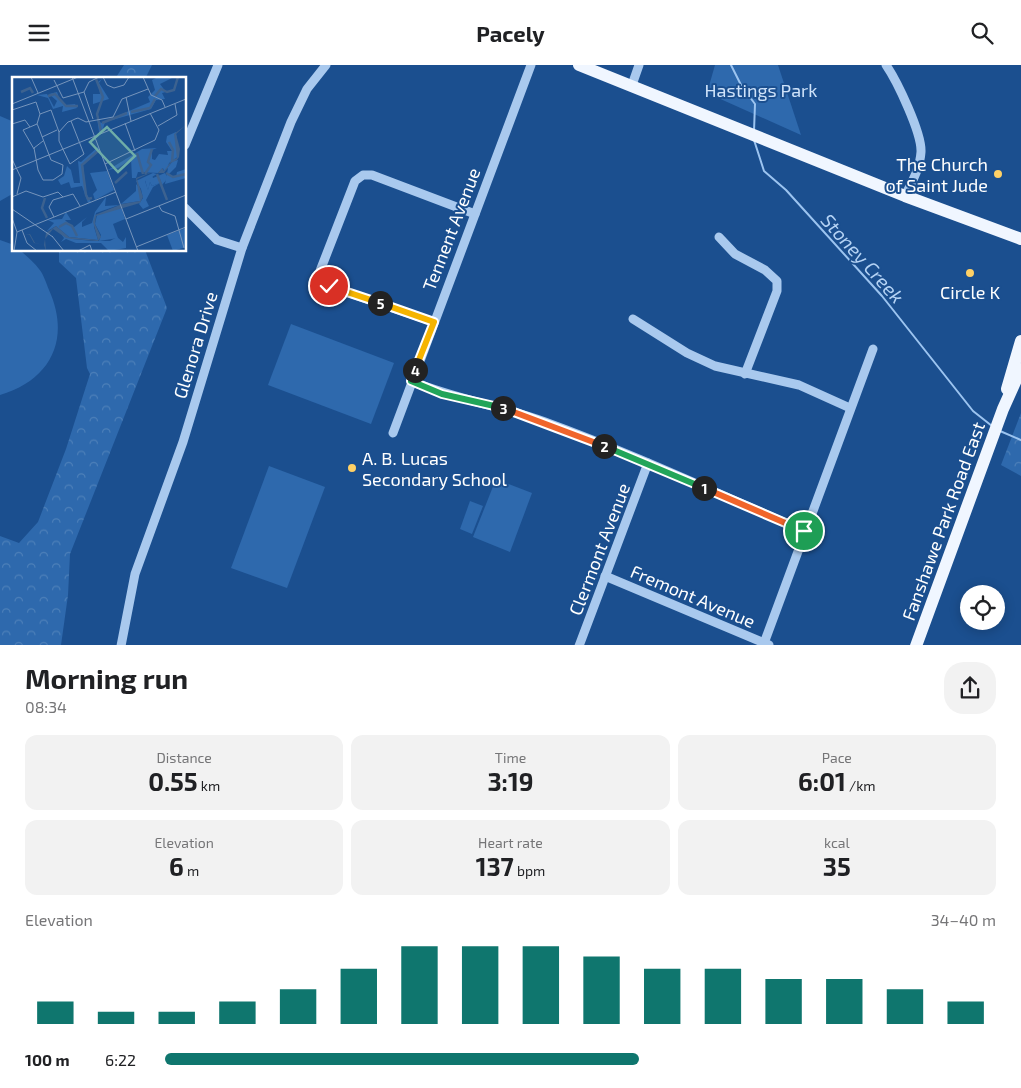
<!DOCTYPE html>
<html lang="en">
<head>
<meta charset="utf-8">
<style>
	:root { --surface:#fff; --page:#f2f2f2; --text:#202124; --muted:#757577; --accent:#0f766e }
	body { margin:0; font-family:"Exo 2",sans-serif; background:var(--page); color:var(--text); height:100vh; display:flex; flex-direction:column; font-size:19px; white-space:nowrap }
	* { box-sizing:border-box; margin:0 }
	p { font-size:16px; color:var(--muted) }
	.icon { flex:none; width:28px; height:28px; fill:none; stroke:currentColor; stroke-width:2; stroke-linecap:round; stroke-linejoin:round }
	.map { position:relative; height:580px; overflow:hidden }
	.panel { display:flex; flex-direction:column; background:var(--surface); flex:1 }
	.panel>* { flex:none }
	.tools { position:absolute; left:960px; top:520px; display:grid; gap:10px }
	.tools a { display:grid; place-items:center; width:45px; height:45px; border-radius:50%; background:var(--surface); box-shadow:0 2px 12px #0003; font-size:25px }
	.pin { position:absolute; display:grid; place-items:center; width:42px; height:42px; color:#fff; margin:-21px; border:2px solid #fff; border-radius:50%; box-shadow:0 1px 5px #0007 }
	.km { position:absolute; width:25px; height:25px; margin:-12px; border-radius:50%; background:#222; color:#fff; font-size:14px; line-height:25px; text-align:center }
	.round { display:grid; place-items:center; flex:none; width:52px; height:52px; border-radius:20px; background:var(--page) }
	.headline { display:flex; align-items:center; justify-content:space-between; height:85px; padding:0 25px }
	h1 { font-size:28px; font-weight:700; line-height:38px }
	.stats { display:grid; grid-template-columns:repeat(3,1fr); gap:8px; height:85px; padding:5px 25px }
	.stats div { display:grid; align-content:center; border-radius:12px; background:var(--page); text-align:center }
	.stats b { font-size:25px; font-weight:700 }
	.stats small { font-size:14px; font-weight:400 }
	.stats p { font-size:14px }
	.chart { height:140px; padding:10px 25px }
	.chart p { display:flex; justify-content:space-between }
	.chart svg { width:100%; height:90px; margin-top:5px; stroke:var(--accent); stroke-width:6 }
	ul { padding:0 25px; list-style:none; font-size:16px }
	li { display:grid; grid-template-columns:80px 60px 1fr; align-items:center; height:38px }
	li i { height:12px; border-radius:6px; background:var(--accent) }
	header { display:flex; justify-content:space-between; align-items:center; height:65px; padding:0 25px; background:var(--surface); font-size:22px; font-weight:700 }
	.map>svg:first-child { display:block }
	.forest { fill:url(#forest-crowns) }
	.park { fill:#2e69ad }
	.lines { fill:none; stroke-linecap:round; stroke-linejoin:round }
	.stream { stroke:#9cc4f0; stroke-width:2 }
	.minor { stroke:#a9c9ee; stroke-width:9 }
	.major { stroke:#f0f6ff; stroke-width:12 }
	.split-1-casing { stroke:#fff; stroke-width:10 }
	.split-2-casing { stroke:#fff; stroke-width:10 }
	.split-3-casing { stroke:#fff; stroke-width:10 }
	.split-4-casing { stroke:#fff; stroke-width:10 }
	.split-5-casing { stroke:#fff; stroke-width:10 }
	.split-6-casing { stroke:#fff; stroke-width:10 }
	.split-1 { stroke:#f0652b; stroke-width:6 }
	.split-2 { stroke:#22a559; stroke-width:6 }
	.split-3 { stroke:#f0652b; stroke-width:6 }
	.split-4 { stroke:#22a559; stroke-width:6 }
	.split-5 { stroke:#f5b400; stroke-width:6 }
	.split-6 { stroke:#f5b400; stroke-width:6 }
	.poi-dot { fill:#ffd166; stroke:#1b4f8f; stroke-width:2 }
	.labels { text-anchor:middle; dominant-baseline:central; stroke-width:4; stroke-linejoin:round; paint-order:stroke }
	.park-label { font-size:18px; fill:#cfe3fa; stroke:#1b4f8f }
	.poi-label { font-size:18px; fill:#fff; stroke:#1b4f8f; text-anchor:end }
	.street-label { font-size:18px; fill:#fff; stroke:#1b4f8f }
	.water-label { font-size:19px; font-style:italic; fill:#b5d3f5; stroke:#1b4f8f }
	.inset-river { fill:none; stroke:#3c6290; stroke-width:2.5 }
	.inset-road { fill:none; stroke:#7695bc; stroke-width:1 }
	.view { fill:#6fada8; fill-opacity:0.15; stroke:#6fada8; stroke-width:2.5 }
	.inset-edge { fill:none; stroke:#fff; stroke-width:2.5 }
</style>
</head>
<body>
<header><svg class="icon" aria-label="menu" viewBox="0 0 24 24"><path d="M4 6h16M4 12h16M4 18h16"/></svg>Pacely<svg class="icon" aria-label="search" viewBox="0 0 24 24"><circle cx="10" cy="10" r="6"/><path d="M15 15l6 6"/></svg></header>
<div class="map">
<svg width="1021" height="581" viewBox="0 0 1021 581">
	<defs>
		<pattern id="forest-crowns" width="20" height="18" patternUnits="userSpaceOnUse" patternTransform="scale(1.25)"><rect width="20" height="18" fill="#2e69ad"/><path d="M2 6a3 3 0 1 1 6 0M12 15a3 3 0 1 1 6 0" fill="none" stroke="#4d80b9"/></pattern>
	</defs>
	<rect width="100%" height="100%" fill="#1b4f8f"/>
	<g class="forest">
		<path d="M124,0H152L145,14H115Z"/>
		<path d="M59,185H145L167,243L70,489L68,530L61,580H0V471L19,478L38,457L66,384L90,309L87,303L76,213L59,197Z"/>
		<path d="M1021,348V411L1001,400Z"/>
	</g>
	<g class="park">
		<path d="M715,0H778L801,70L707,28Z"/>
		<path d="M0,51L14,57V128L0,136Z"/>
		<path d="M0,175L14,180V185H20C26,191 34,197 39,204C44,210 46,218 49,225C71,274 51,315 0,330Z"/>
		<path d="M291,259L394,298L371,359L268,320Z"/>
		<path d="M269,401L325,422L287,523L231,503Z"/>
		<path d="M496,414L532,428L510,487L473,472Z"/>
		<path d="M470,436L483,441L472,469L460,464Z"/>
	</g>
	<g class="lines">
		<g class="stream">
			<path d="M731,0L741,20L755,39L754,66"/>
			<path d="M754,75L764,106L786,125L882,231L973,346L992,361"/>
			<path d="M1000,366L1021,375"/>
		</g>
		<g class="minor">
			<path d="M886,0C897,16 922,68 921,87C920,103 912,117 905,131"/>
			<path d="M632,20L639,0"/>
			<path d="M185,80L218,0"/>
			<path d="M185,143L217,175L242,183"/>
			<path d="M719,172L735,189L765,205L777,216V226L745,309"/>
			<path d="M633,254L687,288L715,301L799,320L850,343"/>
			<path d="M434,257L329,221L322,214L320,206L355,116L363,110H372L475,149"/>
			<path d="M411,316C454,334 501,341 545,357C633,389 718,429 804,466"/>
			<path d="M393,368L531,0"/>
			<path d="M605,511L769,580"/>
			<path d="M121,581L135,509L183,377L242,183L291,57L307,24L326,0"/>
			<path d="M579,581L648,398"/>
			<path d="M763,581L873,284"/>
		</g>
		<g class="major">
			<path d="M579,0L905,131L1021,174"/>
			<path d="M1007,324L1021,276"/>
			<path d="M916,581L1003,344L1021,304"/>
		</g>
	</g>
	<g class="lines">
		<defs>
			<path id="split-1" d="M704,423L804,466"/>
			<path id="split-2" d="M604,381L704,423"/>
			<path id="split-3" d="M503,343L604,381"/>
			<path id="split-4" d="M415,305L411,316L442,329L503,343"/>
			<path id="split-5" d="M380,238L434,257L415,305"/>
			<path id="split-6" d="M329,221L380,238"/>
		</defs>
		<use href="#split-1" class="split-1-casing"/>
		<use href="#split-2" class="split-2-casing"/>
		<use href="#split-3" class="split-3-casing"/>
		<use href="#split-4" class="split-4-casing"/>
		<use href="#split-5" class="split-5-casing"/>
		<use href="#split-6" class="split-6-casing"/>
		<use href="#split-1" class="split-1"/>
		<use href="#split-2" class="split-2"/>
		<use href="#split-3" class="split-3"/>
		<use href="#split-4" class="split-4"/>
		<use href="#split-5" class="split-5"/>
		<use href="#split-6" class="split-6"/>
	</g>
	<g class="poi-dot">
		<circle cx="998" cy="109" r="5"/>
		<circle cx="970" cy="208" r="5"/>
		<circle cx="352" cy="403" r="5"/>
	</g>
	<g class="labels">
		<g class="park-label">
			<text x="761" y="25">Hastings Park</text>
		</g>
		<g class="poi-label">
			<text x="988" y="99">The Church<tspan x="988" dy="21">of Saint Jude</tspan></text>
			<text x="970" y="227" text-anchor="middle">Circle K</text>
			<text x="362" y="393" text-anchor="start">A. B. Lucas<tspan x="362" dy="21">Secondary School</tspan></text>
		</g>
		<g class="street-label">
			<text transform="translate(451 164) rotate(-69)">Tennent Avenue</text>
			<text transform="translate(195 280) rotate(-73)">Glenora Drive</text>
			<text transform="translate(943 456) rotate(-70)">Fanshawe Park Road East</text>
			<text transform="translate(599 484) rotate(-69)">Clermont Avenue</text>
			<text transform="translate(693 531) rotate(23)">Fremont Avenue</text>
		</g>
		<g class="water-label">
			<text transform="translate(863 193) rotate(48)">Stoney Creek</text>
		</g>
	</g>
	<g transform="translate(12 12)">
		<rect width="174" height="174" fill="#1b4f8f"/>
		<path d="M153,96L156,101L150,108L156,125L148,102V106L140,109L138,105L136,114L133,103L140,98L141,101Z" fill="#2e69ad"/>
		<path d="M146,0H162L148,7L154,15L150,16L153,22L144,23L139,32L93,45L90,55H87L85,41L89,46L138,25L136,20L143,13L140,3ZM90,2L87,6L97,22L81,27V17H88L86,5ZM45,15L48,23L54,28L63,27L65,31L50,35L51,29L41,32L36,21L25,18L35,17L42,30L45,24L37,17ZM164,55L167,79L157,86L156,90L161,84L166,83L164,90L156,98L164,100L165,95L174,92V101L153,107L156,91L152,94L151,91L146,96L126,95L124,101H120L119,82L106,91L96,93L130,72L145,71L140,73V82L143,83L147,77L156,78L155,74H160L154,65L155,59ZM141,96L145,97L133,104L136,113L138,105L140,109L148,106L141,110L134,123L137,129L131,132L127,127L131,121L129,112L124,104ZM124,107L128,112V124L109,127L124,114ZM94,120L93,129L107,128L84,136L82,150L86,163L57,160L44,149L34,155L42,146L36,143L50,142L54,135L59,143H53L61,151L75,140L70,145V150L80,146L83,135ZM49,157L61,162L80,164H98L105,160L111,165L114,160V171L97,174L89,166H64L54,162L49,165L52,161Z" fill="#2e69ad"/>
		<path d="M174,151V170L161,174L155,158Z" fill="#2e69ad"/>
		<path d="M86,70L88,74L71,87L74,116L79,125L76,126L70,109L59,111L57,105L49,108L46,103L52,99L55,89L59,93L62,106H68L66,84L69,85ZM95,94L102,113L83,123L81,117L85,113L78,96ZM109,130L113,142L101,147L106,161L87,164L89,158L83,147L85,138Z" fill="#2e69ad"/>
		<path d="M174,48L164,57L168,72L167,80L165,83L159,86L152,96H138L125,102L131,120L128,126L84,139L83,147L89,160L86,164L60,162L54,161L41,152L33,162L34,174L32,168L22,166L17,157L0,158L18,157L23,166L32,168L34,156L44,149L57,160L86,163L81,145L83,138L110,127L128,124L124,101L137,96H146L150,91L152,94L160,83L165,81L162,57Z" fill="#3c6290"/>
		<path class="inset-river" d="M84,2L91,20L85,37L89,54M9,15L18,11L21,16M36,19L43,17L54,29H66M143,19L149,12L155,15L162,13L166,0M119,35L138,31L143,22M90,46L115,36M157,65L161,73L160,85M125,76L131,97M154,96L161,100L174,97M133,97L139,88L136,85L140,72M145,97L155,123M103,106L115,95M33,121L30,131L35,141M80,121L76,122L74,118L70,88L86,74M47,150L54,146L60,149L65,159"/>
		<path class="inset-road" d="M19,0L26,16M60,0L126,174M91,0L95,8L102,11L112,8L117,0M122,0H131L139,18L150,23L153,30M42,3L51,21L72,15M72,15L81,42M72,15L77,5L87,0M114,20L119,44M0,27L66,0M0,33L24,25L28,37L25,47L11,53L22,72M28,37L39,33L47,55M59,44L72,77L58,87L47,64V55L55,46L56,45L59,44L63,42L66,41L74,45L101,40L110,22L136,12M113,46L123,74M0,47L13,43L18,50M25,47L26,49L39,83L51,88L50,97L41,103H31L26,93L22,71L31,64M146,49L165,38L163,27M30,60L45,53M0,82L9,101L5,117M93,87L143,63L147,53L138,36M0,93L174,22M0,120L14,114L31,120L46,115L51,120M147,129L150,134L163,139L172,171M0,132L41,160M42,140L37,130L41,123L61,117L68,129M0,141L5,155L2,174M114,142L174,118M10,153L15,166L25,174M5,155L104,115M40,159L52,174M124,170L174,150M66,174L78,168L80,174"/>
		<path class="view" d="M95,50L123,79L106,95L78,65Z"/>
		<rect width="174" height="174" class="inset-edge"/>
	</g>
</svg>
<div class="tools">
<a><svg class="icon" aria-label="locate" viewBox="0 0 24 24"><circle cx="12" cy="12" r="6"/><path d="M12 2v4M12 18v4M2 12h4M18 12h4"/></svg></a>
</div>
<div class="pin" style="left:804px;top:466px;background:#1e9e55"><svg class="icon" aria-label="arrive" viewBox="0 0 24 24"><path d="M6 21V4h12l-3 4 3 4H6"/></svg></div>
<div class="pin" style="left:329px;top:221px;background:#d93025"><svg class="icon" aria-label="check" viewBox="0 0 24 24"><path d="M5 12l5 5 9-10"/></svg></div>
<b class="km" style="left:704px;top:423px">1</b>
<b class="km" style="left:604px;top:381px">2</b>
<b class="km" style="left:503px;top:343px">3</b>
<b class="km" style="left:415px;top:305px">4</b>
<b class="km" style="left:380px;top:238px">5</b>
</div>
<section class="panel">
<div class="headline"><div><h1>Morning run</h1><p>08:34</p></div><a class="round"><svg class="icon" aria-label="share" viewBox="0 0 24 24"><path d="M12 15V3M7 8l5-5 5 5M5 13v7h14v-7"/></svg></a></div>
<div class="stats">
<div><p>Distance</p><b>0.55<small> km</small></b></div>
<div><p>Time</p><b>3:19</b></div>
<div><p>Pace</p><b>6:01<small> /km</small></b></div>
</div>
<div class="stats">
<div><p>Elevation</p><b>6<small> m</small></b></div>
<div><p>Heart rate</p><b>137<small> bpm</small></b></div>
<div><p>kcal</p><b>35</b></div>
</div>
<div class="chart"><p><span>Elevation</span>34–40 m</p>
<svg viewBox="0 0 160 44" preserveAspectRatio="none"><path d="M5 44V33M15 44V38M25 44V38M35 44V33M45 44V27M55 44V17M65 44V6M75 44V6M85 44V6M95 44V11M105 44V17M115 44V17M125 44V22M135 44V22M145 44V27M155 44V33"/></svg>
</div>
<ul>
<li><b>100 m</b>6:22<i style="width:57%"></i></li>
</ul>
</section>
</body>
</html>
